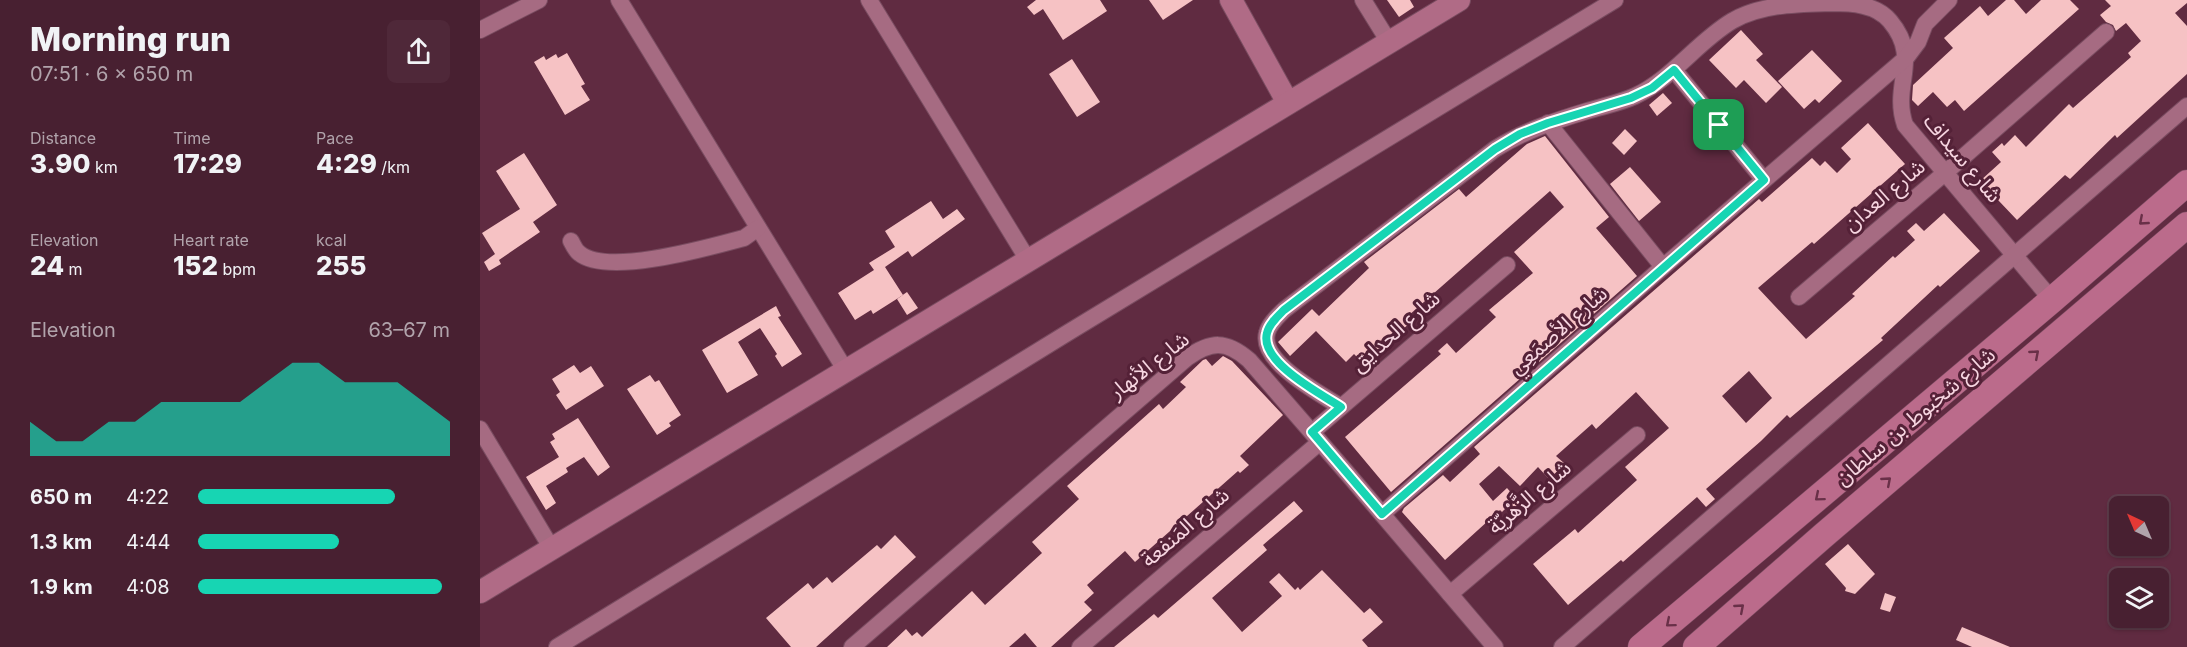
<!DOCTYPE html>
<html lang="en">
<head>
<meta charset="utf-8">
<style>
	:root { --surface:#482031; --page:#4f2839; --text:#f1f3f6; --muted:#b1a3ab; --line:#603e4d; --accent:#17d5b3 }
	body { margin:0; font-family:Inter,"Noto Sans Arabic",sans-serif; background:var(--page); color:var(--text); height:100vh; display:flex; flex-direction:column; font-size:22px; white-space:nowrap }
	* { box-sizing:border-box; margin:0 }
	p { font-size:20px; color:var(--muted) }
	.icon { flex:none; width:33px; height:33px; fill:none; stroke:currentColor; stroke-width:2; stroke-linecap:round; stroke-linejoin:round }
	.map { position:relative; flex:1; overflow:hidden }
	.panel { display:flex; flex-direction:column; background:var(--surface); width:480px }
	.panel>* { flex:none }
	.needle { width:39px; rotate:316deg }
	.controls { position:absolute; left:1629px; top:496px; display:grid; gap:12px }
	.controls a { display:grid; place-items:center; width:60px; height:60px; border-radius:9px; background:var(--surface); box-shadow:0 2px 4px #0004,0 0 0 2px var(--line); font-size:30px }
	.pin { position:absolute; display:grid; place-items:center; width:51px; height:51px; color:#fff; margin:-26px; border-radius:12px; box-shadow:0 3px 9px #0006 }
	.round { display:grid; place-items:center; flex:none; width:63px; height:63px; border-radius:9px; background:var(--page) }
	.overview { display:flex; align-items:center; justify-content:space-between; height:102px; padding:0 30px }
	h1 { font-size:33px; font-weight:800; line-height:45px }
	.metrics { display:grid; grid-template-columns:repeat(3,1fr); gap:9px; height:102px; padding:6px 30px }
	.metrics div { display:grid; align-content:center }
	.metrics b { font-size:26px; font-weight:800 }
	.metrics small { font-size:16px; font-weight:400 }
	.metrics p { font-size:16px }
	.chart { height:168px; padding:12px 30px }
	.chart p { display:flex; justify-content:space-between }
	.chart svg { width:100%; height:108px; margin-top:6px; fill:var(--accent); opacity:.7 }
	ul { padding:0 30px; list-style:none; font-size:20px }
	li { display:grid; grid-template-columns:96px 72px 1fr; align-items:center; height:45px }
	li i { height:15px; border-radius:8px; background:var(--accent) }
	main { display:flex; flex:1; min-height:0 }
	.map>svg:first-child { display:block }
	.building { fill:#f6c2c4; fill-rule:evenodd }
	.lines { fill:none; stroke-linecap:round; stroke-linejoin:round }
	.street-casing { stroke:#794c60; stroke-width:18 }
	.secondary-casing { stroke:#794c60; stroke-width:24 }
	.primary-casing { stroke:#794c60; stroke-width:27 }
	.street { stroke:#a66b82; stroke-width:16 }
	.secondary { stroke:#b06b86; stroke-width:22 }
	.primary { stroke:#bb6b8b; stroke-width:26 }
	.oneway { stroke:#693048 }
	.route-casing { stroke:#fff; stroke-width:12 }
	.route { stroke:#17d5b3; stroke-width:8 }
	.labels { text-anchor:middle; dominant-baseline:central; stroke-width:6; stroke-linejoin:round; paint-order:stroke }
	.street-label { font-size:21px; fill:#f7d6e1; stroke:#542137 }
</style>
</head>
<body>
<main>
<section class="panel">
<div class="overview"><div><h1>Morning run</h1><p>07:51 · 6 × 650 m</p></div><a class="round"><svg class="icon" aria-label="share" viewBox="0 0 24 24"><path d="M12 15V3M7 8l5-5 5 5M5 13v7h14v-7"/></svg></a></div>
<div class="metrics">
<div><p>Distance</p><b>3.90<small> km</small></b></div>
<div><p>Time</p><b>17:29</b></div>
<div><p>Pace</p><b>4:29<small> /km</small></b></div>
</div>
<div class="metrics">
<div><p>Elevation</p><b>24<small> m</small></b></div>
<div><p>Heart rate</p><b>152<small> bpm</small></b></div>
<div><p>kcal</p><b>255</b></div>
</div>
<div class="chart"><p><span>Elevation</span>63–67 m</p>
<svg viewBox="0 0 160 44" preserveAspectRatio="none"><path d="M0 44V30L10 38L20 38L30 30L40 30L50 22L60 22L70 22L80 22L90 14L100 6L110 6L120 14L130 14L140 14L150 22L160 30V44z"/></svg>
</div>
<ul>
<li><b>650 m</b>4:22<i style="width:78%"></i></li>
<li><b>1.3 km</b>4:44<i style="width:56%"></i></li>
<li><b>1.9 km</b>4:08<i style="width:97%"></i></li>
</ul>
</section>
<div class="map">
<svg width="1707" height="647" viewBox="0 0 1707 647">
	<rect width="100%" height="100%" fill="#602b41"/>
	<g class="building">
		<path d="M556,0H620L627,11L583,40L563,9L554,15L547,7Z"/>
		<path d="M669,0H713L683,20Z"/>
		<path d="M907,0H930L934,7L919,17Z"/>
		<path d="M1526,0H1534L1546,14L1561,0H1590L1599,9L1484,111L1475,100L1467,107L1453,92L1438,106L1432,100L1433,85L1473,48L1464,38L1500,6L1508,16Z"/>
		<path d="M1625,0H1707V3L1695,13L1707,26V74L1637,138L1635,135L1590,179L1585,175L1537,220L1500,181L1521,162L1512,152L1522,143L1524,146L1535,135L1546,147L1589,104L1593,108L1651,57L1648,53L1661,41L1646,23L1636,31L1633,25L1626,22L1620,15L1631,6Z"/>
		<path d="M1261,30L1283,54L1276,60L1302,87L1286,103L1264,80L1256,88L1229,60Z"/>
		<path d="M1332,50L1362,81L1339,103L1335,99L1324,109L1298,81Z"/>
		<path d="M87,53L105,84L101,86L110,100L85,115L54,62L64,56L66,60L76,54L78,58Z"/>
		<path d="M592,59L620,102L597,117L569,74Z"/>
		<path d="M1183,93L1192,103L1177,116L1169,105Z"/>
		<path d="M1388,123L1425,164L1334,244L1332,242L1278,288L1326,339L1375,296L1372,294L1413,256L1415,258L1435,240L1427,231L1436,223L1444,231L1464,213L1500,251L1460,287L1458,285L1401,338L1403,340L1310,418L1307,415L1281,441L1226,489L1235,499L1226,507L1217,497L1143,562L1141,560L1088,605L1053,564L1095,529L1098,533L1157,480L1145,467L1189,428L1156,392L1116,429L1112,424L1076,456L1085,464L1069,479L1058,467L1040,486L1019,466L999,484L1013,501L1027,488L1040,503L1031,511L1027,507L1022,512L1020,510L965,560L922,512L924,508L963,475L970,482L1000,454L994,447L1279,199L1282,202L1332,158L1340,166L1345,161L1357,173L1371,159L1361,148ZM1269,371L1292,398L1266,423L1242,396Z"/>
		<path d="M1145,129L1157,141L1144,155L1132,143Z"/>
		<path d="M1065,136L1129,217L1116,228L1157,276L911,492L865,437L961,354L958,351L967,343L976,353L1016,317L1009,310L1053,273L1034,252L1084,207L1070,191L928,316L932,321L884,364L874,354L866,362L836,331L810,356L798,342L832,309L839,316L889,268L884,262L979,189L986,197L1047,144Z"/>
		<path d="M44,153L77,205L53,222L60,232L19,260L21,264L9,271L4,262L15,254L2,233L40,209L16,171Z"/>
		<path d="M1150,167L1181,202L1159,221L1130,184Z"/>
		<path d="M451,201L463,219L477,209L485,219L432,257L428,251L405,267L423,295L393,314L391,310L375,320L358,293L394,270L389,263L415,247L405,231Z"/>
		<path d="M427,292L438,308L427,315L417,299Z"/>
		<path d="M296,306L301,316L298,317L322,354L302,367L295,356L297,354L280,328L258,342L278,375L247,393L222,350Z"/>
		<path d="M743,356L752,361L803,415L760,456L769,465L760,473L758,471L655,562L645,551L607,585L614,593L604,602L612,610L571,647H557L545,633L529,647H407L426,629L432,636L437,632L442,637L492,591L505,605L562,553L552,542L599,499L587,486L679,404L683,409L706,387L700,382L723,360L726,359L732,366Z"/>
		<path d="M94,365L100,373L111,366L124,386L86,410L76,395L80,392L72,379Z"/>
		<path d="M170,375L175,382L179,380L201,415L189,423L191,426L177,435L147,389Z"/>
		<path d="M98,418L130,467L118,476L104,457L86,468L88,472L66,486L76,503L66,510L46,477L79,457L70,442L75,439L72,434Z"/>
		<path d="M814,501L823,511L783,545L787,550L732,598L762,632L802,596L789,582L799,573L815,590L818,587L820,590L842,570L884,613L890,608L903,622L882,640L888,647H634L674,614L678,618Z"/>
		<path d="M415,535L436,557L336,647H311L286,618L328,583L333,589L347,577L352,583L397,545L401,549Z"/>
		<path d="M1368,544L1395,574L1375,594L1365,591L1366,588L1345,564Z"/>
		<path d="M1405,593L1416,597L1410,612L1400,609Z"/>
		<path d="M1482,627L1530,647H1492L1476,640Z"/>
	</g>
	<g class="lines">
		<defs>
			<g id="street">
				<path d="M139,0L366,371"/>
				<path d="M389,0L548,260"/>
				<path d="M883,0L909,42"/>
				<path d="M0,30L59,0"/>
				<path d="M1194,70L1284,180"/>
				<path d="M1068,123L1183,267"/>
				<path d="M91,241C93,245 96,251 99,253C127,277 230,247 264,238L278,228"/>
				<path d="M1319,297L1466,172L1626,32"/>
				<path d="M861,407C841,394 779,362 787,333C789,324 798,316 804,310L1015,149C1044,131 1074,121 1107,111C1123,106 1140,103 1155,96C1193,78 1217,42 1252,21C1281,4 1318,4 1351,3C1371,3 1396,4 1410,21C1442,59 1411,84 1425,125L1572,300"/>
				<path d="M0,429L72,549"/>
				<path d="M832,432L1027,265"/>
				<path d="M902,514L1183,267L1426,58L1438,42L1445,24L1469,0"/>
				<path d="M970,594L1157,435"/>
				<path d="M77,647L589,332L1135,0"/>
				<path d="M372,647L707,358C731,341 746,340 769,360L867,473L1015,647"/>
				<path d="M600,647L840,442"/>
				<path d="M1082,647L1707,106"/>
			</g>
			<g id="secondary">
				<path d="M751,0L808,103"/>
				<path d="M0,592L979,0"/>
			</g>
			<g id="primary">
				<path d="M1161,647L1572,300L1707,183"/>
				<path d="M1216,647L1344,535L1707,225"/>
			</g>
		</defs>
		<use href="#street" class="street-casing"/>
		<use href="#secondary" class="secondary-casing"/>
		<use href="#primary" class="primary-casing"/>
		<use href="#street" class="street"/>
		<use href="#secondary" class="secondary"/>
		<use href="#primary" class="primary"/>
	</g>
	<defs><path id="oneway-chevron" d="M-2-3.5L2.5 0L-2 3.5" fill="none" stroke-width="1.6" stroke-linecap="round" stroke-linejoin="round" transform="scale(1.5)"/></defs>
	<g class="oneway">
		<use href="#oneway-chevron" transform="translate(1663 221) rotate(139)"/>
		<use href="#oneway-chevron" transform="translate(1555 354) rotate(-41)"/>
		<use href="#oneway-chevron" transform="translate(1407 481) rotate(-41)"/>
		<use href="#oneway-chevron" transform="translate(1339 497) rotate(140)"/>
		<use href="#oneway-chevron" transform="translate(1260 608) rotate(-41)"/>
		<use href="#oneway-chevron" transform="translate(1190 623) rotate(140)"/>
	</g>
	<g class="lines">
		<defs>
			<path id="route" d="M1194,70L1284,180L902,514L832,432L861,407C841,394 779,362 787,333C789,324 798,316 804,310L1015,149L1040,134L1068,123L1151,98L1172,88Z"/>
		</defs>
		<use href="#route" class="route-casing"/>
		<use href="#route" class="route"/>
	</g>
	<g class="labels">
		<g class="street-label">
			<text transform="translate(1483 158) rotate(50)">شارع سيداف</text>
			<text transform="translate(1404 195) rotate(-40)">شارع العدان</text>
			<text transform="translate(1078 330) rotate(-41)">شارع الأصمَعِي</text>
			<text transform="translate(915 331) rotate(-41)">شارع الحدايق</text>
			<text transform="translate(669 365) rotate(-38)">شارع الأنهار</text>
			<text transform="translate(1435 416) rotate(-40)">شارع شخبوط بن سلطان</text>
			<text transform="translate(1049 497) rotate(-40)">شارع الزَّهْريّة</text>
			<text transform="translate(705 527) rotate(-41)">شارع المَنفعة</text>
		</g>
	</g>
</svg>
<div class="controls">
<a><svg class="needle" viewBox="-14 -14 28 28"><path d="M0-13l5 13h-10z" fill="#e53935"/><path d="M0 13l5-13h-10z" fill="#b1a3ab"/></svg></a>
<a><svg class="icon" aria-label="layers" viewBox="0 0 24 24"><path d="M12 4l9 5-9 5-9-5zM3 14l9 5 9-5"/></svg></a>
</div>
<div class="pin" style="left:1239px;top:125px;background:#1e9e55"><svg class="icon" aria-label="arrive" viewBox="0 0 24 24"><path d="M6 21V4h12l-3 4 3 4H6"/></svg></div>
</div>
</main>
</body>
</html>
